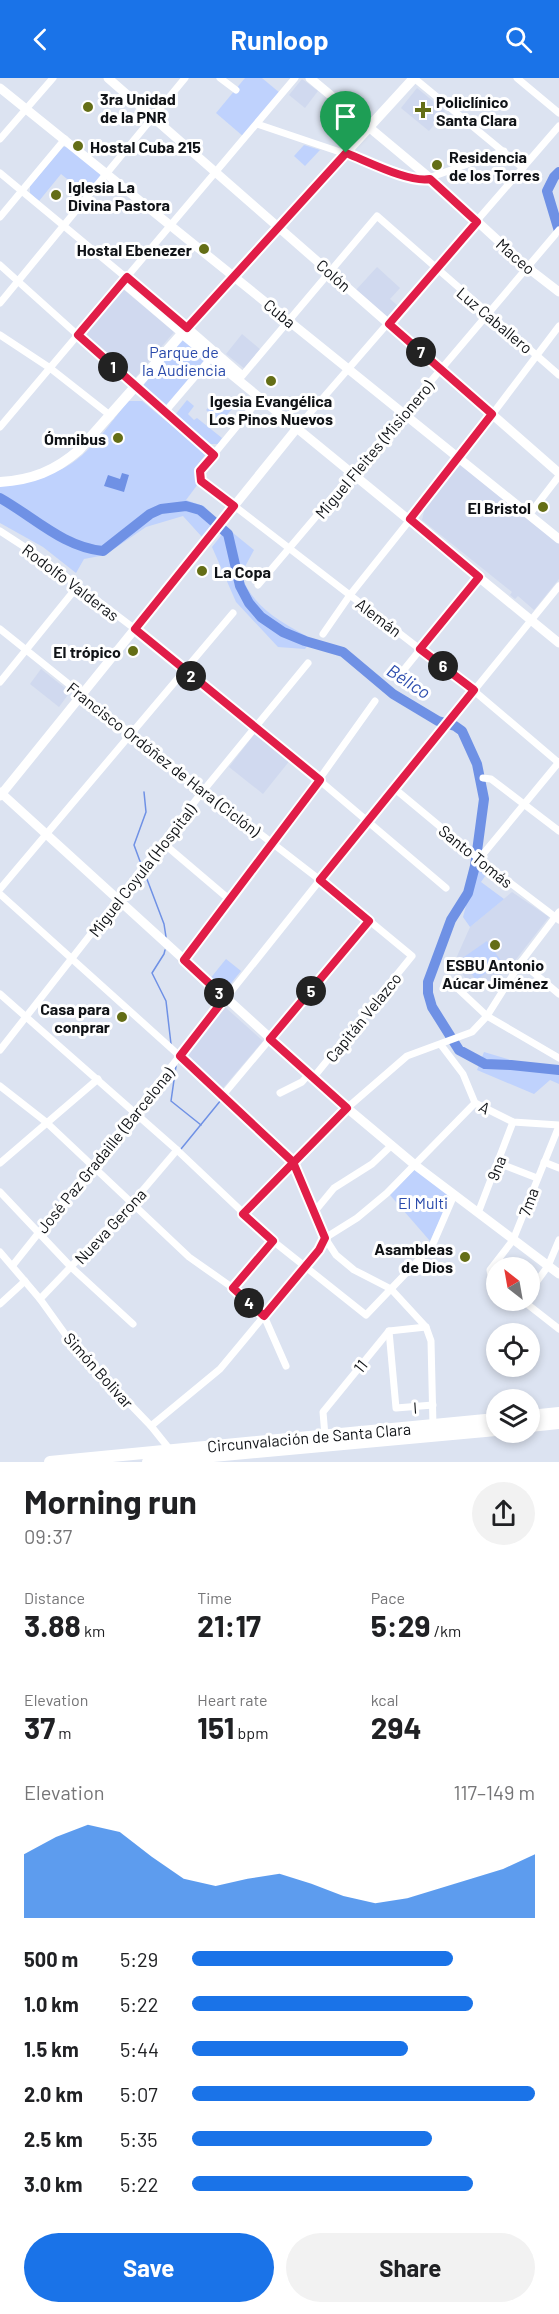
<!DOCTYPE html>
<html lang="en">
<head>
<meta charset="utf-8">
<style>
	:root { --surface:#fff; --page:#f2f2f2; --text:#202124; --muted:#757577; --accent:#1a73e8 }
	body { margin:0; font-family:Barlow,sans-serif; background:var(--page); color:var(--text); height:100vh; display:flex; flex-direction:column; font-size:22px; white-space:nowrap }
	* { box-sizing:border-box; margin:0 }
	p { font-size:20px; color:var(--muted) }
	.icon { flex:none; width:33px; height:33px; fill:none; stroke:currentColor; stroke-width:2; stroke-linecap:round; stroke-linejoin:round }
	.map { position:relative; height:1384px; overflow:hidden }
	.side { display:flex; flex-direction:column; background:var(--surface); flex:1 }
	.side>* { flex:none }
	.needle { width:39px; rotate:329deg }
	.controls { position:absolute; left:486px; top:1179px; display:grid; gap:12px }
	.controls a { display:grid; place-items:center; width:54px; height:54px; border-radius:50%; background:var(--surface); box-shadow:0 3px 9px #0003; font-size:30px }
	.pin { position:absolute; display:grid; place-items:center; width:51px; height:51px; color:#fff; margin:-62px -26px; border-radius:50% 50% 50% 0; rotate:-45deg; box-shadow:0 0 6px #0007 }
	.pin .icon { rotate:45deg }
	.km { position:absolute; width:30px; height:30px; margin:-15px; border-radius:50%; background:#222; color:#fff; font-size:16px; line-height:30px; text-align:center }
	.round { display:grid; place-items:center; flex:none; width:63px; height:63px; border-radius:32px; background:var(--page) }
	.head { display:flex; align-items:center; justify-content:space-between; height:102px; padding:0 24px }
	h1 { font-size:33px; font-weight:700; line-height:45px }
	.metrics { display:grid; grid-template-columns:repeat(3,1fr); gap:9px; height:102px; padding:6px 24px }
	.metrics div { display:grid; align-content:center }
	.metrics b { font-size:30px; font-weight:700 }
	.metrics small { font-size:16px; font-weight:400 }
	.metrics p { font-size:16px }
	.chart { height:168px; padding:12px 24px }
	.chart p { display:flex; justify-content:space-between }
	.chart svg { width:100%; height:108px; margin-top:6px; fill:var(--accent); opacity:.7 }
	.action { display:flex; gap:12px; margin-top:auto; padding:12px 24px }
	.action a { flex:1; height:69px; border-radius:36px; background:var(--accent); color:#fff; font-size:24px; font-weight:700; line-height:69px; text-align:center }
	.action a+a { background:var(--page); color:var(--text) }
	ul { padding:0 24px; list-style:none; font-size:20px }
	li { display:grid; grid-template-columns:96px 72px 1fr; align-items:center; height:45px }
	li i { height:15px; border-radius:8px; background:var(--accent) }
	header { display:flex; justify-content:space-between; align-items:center; height:78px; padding:0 24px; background:var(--accent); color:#fff; font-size:27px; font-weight:700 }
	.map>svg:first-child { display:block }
	.built { fill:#d0d9ef }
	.green { fill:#bfd2fd }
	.water { fill:#6f91e5 }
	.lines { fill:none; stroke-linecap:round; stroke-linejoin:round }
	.stream { stroke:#6f91e5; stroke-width:1.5 }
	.river { stroke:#6f91e5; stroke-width:10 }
	.street { stroke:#fff; stroke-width:7 }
	.secondary { stroke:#fff; stroke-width:9 }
	.primary { stroke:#fff; stroke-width:10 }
	.highway { stroke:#fff; stroke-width:12 }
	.route-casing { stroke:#fff; stroke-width:12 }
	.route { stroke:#e11d48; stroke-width:8 }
	.poi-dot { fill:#646e16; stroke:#fff; stroke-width:2 }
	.labels { text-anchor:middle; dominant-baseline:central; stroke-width:6; stroke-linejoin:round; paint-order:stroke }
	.poi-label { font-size:16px; font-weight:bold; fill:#101317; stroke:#fff; text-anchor:start }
	.street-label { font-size:16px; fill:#101317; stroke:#fff }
	.park-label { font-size:16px; fill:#2a4aab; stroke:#fff }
	.water-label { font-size:18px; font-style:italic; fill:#2c4dae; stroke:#fff }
</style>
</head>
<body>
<header><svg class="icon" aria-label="back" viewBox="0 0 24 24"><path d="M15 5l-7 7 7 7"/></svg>Runloop<svg class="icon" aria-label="search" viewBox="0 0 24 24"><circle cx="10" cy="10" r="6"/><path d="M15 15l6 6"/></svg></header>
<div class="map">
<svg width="559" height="1384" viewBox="0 0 559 1384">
	<rect width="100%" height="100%" fill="#dce3f1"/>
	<g class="built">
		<path d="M302,1L318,13L305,30L289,17Z"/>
		<path d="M417,10L445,33L429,53L401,30Z"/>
		<path d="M377,189L400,210L390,221L398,228L387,240L356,212Z"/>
		<path d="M123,211L174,254L134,301L82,257Z"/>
		<path d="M242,256L261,272L245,291L226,276Z"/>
		<path d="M460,386L559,464V501L534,532L518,518L515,521L510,517L512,514L422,442L425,429Z"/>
		<path d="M41,591L70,614L59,629L30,606Z"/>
		<path d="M256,654L291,681L263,716L229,689Z"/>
		<path d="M512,814L549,839L507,893L476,914L454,885L470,849Z"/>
		<path d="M225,929L263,963L223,1010L186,976Z"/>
	</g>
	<g class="green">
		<path d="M245,0H262L280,15L244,59L216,35Z"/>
		<path d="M304,67L320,72L305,88L294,78Z"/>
		<path d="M69,68L100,94L101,100L87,117L61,96L39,123L30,115V108L63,69Z"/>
		<path d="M181,259L206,280L164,331L140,311Z"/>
		<path d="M217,319L232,331L221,344L206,332L210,328L213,330L216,329L214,323Z"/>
		<path d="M187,322L194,328L188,336L194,342L197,340L222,360L218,366H210L175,337Z"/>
		<path d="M128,323H142L206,376L194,391L198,406L186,422L204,428L217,442L202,459L183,438L146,449L105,477L84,481L76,495L43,469L0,445V408C18,403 38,401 55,394C86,383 108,348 128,323Z"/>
		<path d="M227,450L254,472L241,496C252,530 283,545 312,561L305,571L278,569L236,524L212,469Z"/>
		<path d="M477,786L488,794L481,804L504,821L470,849L463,839Z"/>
		<path d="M487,863L502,884L476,902L461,881Z"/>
		<path d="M226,881L241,893L224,914L209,902Z"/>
		<path d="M484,974L521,985L559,990V1006L550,1002L534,1016L477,992Z"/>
		<path d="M415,1091L451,1119L430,1163L390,1117Z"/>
	</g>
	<path class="water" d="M122,395L129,397L124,414L104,408L108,397L120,401Z"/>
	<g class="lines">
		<g class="stream">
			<path d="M141,786L134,767L146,734L144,714"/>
			<path d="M145,796L164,846L166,859"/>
			<path d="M165,872L164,876L152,895L166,923L171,966"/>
			<path d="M176,988L171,1023L201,1047"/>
			<path d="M181,1071L221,1022"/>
		</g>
		<g class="river">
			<path d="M559,94L554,99L547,113L559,153"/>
			<path d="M0,420C34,439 63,469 103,473L150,436L161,431L186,428L200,432L228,456L240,508L249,525L261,539L283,554L305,563L343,574L393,616L438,643L455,648L462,653L477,686L484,721L475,788L468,815L451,842L428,904V915L432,929L459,972L485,986L511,987L559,992"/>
		</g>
		<g class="street">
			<path d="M220,0L236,12"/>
			<path d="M414,0L523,90"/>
			<path d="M517,0L559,35"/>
			<path d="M257,46L423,102L504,73"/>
			<path d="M0,61L53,0"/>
			<path d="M0,95L187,250"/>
			<path d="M0,139L65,61"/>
			<path d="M0,187L141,314L214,377"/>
			<path d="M122,205L182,256"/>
			<path d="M0,225L185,0"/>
			<path d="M0,257L50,290L111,338"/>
			<path d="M242,298L377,138L559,297"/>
			<path d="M260,320L200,393L202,403L473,612L559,685"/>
			<path d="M164,335L211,280"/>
			<path d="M0,349L295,0"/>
			<path d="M297,350L559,48"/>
			<path d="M529,437L559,398"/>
			<path d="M0,453L40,479L135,551L279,668L446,810"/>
			<path d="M258,507L559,152"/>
			<path d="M0,551L131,656L320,802L412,878L313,1000"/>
			<path d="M323,556L350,517L460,379L559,248"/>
			<path d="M402,594L479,499"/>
			<path d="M0,604L77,509"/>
			<path d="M483,700L491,701L559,753"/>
			<path d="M395,711L479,781L559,842"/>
			<path d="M163,765L230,822"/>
			<path d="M479,781L559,684"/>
			<path d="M0,811L233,535"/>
			<path d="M0,816L223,1017L293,1084L325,1160L336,1177L354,1192L391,1211L426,1249L431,1263L433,1348"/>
			<path d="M184,883L273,766L375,623"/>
			<path d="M521,884L559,916"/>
			<path d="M455,908L487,938L559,980"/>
			<path d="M0,916L177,1072L273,1163L366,1237L432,1168L454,1117"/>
			<path d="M441,967L463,996L475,1025L513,1044L559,1047"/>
			<path d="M0,972L203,713L308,585"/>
			<path d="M0,1008L46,1044L189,1179L233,1210L264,1238L286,1288"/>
			<path d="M280,1015L302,1004L309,996"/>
			<path d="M223,1017L369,843"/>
			<path d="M544,1084L559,1090"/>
			<path d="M0,1085L98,1001"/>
			<path d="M498,1085L537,1100"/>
			<path d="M0,1114L71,1189L133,1246"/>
			<path d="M315,1133L334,1110L372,1086L392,1067"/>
			<path d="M478,1135L513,1044"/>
			<path d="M243,1136L347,1030L407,978L472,954L487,938L521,884L559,834"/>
			<path d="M0,1174L40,1221L73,1267L151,1348L171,1373"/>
			<path d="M13,1187L320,802L559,508"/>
			<path d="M496,1203L491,1198L490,1192L513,1162L559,1048"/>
			<path d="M233,1210L273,1163"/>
			<path d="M530,1213L548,1188L559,1162"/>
			<path d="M40,1221L131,1126L177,1072"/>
			<path d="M522,1222L559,1251"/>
			<path d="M0,1226L25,1203"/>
			<path d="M389,1253L396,1330L433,1327"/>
			<path d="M151,1348L220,1291L319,1172L325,1160L357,1140L387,1115L475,1025"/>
			<path d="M325,1358L323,1334L389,1253L426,1249"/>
		</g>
		<g class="secondary">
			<path d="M108,0L559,395"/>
			<path d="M310,0L431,101L528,190L559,214"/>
			<path d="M0,10L559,461"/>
			<path d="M187,250L241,297"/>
			<path d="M182,256L559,565"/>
			<path d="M0,714L347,1030L415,1087L559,1196"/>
			<path d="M0,718L297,350"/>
		</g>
		<path class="primary" d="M0,404C32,402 55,393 79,372L233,198L414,0"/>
		<g class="highway">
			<path d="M530,1338L559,1335"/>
			<path d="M530,1348L559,1345"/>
			<path d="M50,1384L496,1341"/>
			<path d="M148,1384L496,1352"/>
		</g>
	</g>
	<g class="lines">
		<defs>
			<path id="route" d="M346,75L187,250L127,199L78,257L214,377L200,393L201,403L234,428L135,551L320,702L184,882L225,920L180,978L293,1084L325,1160L319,1172L264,1238L233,1210L273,1163L243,1136L347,1030L270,961L369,843L320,802L474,612L420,571L479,499L410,441L492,336L389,246L477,144L430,101C409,105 367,83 346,75"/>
		</defs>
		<use href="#route" class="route-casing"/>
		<use href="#route" class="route"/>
	</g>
	<g class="poi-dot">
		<circle cx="88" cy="29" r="6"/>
		<path d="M420 23h6v6h6v6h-6v6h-6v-6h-6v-6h6z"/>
		<circle cx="78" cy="68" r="6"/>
		<circle cx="437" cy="87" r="6"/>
		<circle cx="56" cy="117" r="6"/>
		<circle cx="204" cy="171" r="6"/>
		<circle cx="271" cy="303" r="6"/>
		<circle cx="118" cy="360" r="6"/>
		<circle cx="543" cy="429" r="6"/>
		<circle cx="202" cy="493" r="6"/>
		<circle cx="133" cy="573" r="6"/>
		<circle cx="495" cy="867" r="6"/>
		<circle cx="122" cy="939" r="6"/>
		<circle cx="465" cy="1179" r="6"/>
	</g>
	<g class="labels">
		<g class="poi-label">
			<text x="100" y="20">3ra Unidad<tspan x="100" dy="18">de la PNR</tspan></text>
			<text x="436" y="23">Policlínico<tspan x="436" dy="18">Santa Clara</tspan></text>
			<text x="90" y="68">Hostal Cuba 215</text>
			<text x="449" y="78">Residencia<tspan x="449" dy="18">de los Torres</tspan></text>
			<text x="68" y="108">Iglesia La<tspan x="68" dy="18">Divina Pastora</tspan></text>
			<text x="192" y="171" text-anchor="end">Hostal Ebenezer</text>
			<text x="271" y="322" text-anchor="middle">Igesia Evangélica<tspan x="271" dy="18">Los Pinos Nuevos</tspan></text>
			<text x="106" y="360" text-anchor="end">Ómnibus</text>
			<text x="531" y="429" text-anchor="end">El Bristol</text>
			<text x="214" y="493">La Copa</text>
			<text x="121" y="573" text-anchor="end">El trópico</text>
			<text x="495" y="886" text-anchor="middle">ESBU Antonio<tspan x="495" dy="18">Aúcar Jiménez</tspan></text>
			<text x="110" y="930" text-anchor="end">Casa para<tspan x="110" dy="18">conprar</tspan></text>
			<text x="453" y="1170" text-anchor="end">Asambleas<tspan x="453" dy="18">de Dios</tspan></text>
		</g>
		<g class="street-label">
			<text transform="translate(516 178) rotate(41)">Maceo</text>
			<text transform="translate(334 197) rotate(41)">Colón</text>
			<text transform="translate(280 235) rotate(39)">Cuba</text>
			<text transform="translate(495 242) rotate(40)">Luz Caballero</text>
			<text transform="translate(374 371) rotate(-50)">Miguel Fleites (Misionero)</text>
			<text transform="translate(71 504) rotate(37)">Rodolfo Valderas</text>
			<text transform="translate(379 539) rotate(37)">Alemán</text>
			<text transform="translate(164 681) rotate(38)">Francisco Ordóñez de Hara (Ciclón)</text>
			<text transform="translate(476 778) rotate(39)">Santo Tomás</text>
			<text transform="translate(142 792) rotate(-52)">Miguel Coyula (Hospital)</text>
			<text transform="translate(363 939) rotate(-51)">Capitán Velazco</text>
			<text transform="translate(485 1029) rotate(30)">A</text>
			<text transform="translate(105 1072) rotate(-51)">José Paz Gradaille (Barcelona)</text>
			<text transform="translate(496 1090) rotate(-69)">9na</text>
			<text transform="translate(528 1124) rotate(-70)">7ma</text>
			<text transform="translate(110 1148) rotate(-47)">Nueva Gerona</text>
			<text transform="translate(360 1288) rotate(-51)">11</text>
			<text transform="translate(99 1292) rotate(48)">Simón Bolivar</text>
			<text transform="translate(415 1329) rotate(-4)">I</text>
			<text transform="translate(309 1359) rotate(-5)">Circunvalación de Santa Clara</text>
		</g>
		<g class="park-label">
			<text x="184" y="273">Parque de<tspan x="184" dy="18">la Audiencia</tspan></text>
			<text x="423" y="1124">El Multi</text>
		</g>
		<g class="water-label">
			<text transform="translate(409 603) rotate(33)">Bélico</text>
		</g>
	</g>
</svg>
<div class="controls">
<a><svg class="needle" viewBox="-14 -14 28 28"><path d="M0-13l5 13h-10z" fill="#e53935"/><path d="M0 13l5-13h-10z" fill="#757577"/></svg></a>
<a><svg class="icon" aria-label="locate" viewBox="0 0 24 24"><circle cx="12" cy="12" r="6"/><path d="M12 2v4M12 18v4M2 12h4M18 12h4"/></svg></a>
<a><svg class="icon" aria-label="layers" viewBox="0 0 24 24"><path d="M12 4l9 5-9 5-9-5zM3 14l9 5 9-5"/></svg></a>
</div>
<div class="pin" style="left:346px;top:75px;background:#1e9e55"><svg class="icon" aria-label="arrive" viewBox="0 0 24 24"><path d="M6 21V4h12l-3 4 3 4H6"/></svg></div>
<b class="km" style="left:113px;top:289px">1</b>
<b class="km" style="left:191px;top:598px">2</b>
<b class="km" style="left:219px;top:915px">3</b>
<b class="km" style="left:249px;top:1225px">4</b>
<b class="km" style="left:311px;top:913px">5</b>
<b class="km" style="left:443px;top:588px">6</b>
<b class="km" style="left:421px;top:274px">7</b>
</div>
<section class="side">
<div class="head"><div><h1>Morning run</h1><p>09:37</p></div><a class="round"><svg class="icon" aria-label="share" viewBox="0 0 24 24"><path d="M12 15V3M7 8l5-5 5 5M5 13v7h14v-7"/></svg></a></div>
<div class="metrics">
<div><p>Distance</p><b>3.88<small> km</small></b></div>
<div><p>Time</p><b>21:17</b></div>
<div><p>Pace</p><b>5:29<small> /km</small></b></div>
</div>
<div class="metrics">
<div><p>Elevation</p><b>37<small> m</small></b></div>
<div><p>Heart rate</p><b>151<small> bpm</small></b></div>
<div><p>kcal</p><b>294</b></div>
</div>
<div class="chart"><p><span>Elevation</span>117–149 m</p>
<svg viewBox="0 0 160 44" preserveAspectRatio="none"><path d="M0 44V18L10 11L20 6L30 9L40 19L50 28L60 31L70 28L80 26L90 30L100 35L110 38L120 36L130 32L140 28L150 24L160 18V44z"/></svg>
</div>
<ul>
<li><b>500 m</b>5:29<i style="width:76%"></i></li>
<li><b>1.0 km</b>5:22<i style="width:82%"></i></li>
<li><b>1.5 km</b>5:44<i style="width:63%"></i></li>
<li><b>2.0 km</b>5:07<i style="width:100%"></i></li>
<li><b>2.5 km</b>5:35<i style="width:70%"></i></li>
<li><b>3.0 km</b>5:22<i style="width:82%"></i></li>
</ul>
<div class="action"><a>Save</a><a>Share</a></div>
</section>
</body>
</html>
